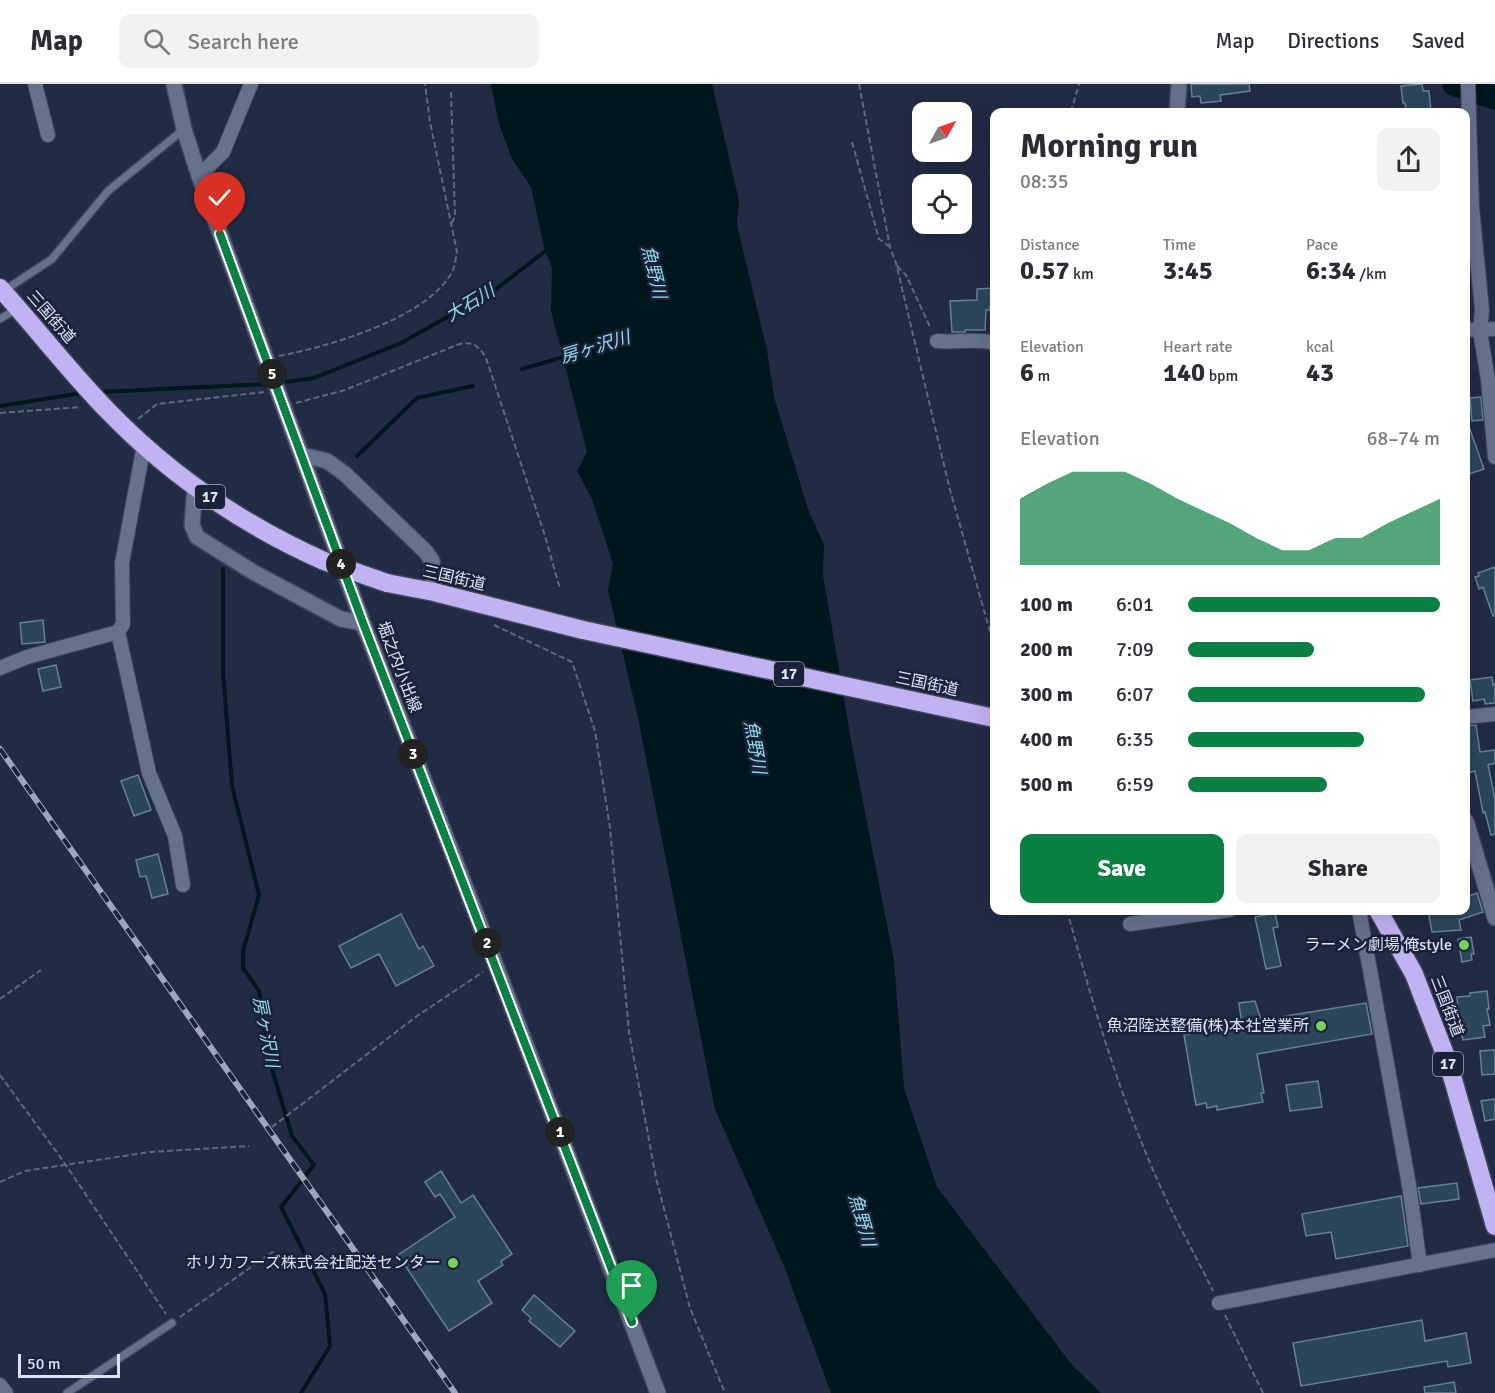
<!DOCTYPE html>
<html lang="en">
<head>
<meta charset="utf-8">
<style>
	:root { --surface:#fff; --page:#f2f2f3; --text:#2b2b33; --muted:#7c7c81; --line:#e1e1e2; --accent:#0b8043 }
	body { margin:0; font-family:Signika,"Noto Sans JP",sans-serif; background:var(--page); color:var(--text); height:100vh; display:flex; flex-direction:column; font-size:22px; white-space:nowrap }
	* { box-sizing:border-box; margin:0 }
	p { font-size:20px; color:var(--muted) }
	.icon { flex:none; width:33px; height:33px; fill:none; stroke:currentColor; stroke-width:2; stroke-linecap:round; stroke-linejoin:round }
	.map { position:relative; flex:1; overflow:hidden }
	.drawer { position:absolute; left:990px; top:24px; width:480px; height:807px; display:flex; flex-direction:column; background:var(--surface); border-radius:12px; box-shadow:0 6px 24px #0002 }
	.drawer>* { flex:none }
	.needle { width:39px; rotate:50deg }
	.fabs { position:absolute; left:912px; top:18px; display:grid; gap:12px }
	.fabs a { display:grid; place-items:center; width:60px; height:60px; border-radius:12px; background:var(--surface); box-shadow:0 6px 24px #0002; font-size:30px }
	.scale { position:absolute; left:18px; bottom:15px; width:102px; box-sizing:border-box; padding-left:6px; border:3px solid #dde3f4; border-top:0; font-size:16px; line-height:21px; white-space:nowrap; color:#dde3f4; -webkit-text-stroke:4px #192239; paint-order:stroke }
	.pin { position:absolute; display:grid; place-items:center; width:51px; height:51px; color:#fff; margin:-62px -26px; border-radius:50% 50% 50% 0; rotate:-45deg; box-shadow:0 0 6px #0007 }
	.pin .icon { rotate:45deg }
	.km { position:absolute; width:30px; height:30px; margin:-15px; border-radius:50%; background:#222; color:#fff; font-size:16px; line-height:30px; text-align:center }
	.round { display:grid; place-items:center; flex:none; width:63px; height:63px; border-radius:12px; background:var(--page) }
	.headline { display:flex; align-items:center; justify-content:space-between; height:102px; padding:0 30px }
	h1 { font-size:33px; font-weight:800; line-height:45px }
	.figures { display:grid; grid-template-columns:repeat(3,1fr); gap:9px; height:102px; padding:6px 30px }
	.figures div { display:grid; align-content:center }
	.figures b { font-size:26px; font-weight:800 }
	.figures small { font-size:16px; font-weight:400 }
	.figures p { font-size:16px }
	.chart { height:168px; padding:12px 30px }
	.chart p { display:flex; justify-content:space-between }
	.chart svg { width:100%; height:108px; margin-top:6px; fill:var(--accent); opacity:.7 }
	.action { display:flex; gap:12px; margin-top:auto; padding:12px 30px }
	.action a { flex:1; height:69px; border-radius:12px; background:var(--accent); color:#fff; font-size:24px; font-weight:800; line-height:69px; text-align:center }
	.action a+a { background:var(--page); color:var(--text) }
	ul { padding:0 30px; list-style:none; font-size:20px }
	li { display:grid; grid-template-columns:96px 72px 1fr; align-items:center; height:45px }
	li i { height:15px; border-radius:8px; background:var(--accent) }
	header { display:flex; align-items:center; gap:36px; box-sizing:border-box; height:84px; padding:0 30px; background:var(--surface); border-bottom:2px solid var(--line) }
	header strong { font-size:28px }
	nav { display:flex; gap:33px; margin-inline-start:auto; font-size:21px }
	.search { width:420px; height:54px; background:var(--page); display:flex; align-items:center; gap:15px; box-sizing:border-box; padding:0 21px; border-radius:12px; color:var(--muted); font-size:22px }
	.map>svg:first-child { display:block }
	.water { fill:#00161d }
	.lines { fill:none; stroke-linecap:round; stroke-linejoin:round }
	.stream { stroke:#00161d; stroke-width:4 }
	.river { stroke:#00161d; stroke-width:24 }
	.building { fill:#2c4659; stroke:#658197; stroke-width:1.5 }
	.lane-casing { stroke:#3e455a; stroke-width:10 }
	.street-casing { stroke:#3e455a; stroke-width:16 }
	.secondary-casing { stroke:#3e455a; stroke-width:18 }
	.highway-casing { stroke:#3e455a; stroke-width:21 }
	.path { stroke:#60687e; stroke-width:2; stroke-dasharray:6 3; stroke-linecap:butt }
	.lane { stroke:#66718d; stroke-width:7 }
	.street { stroke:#66718d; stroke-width:14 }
	.secondary { stroke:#66718d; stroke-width:15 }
	.highway { stroke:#c0b2f3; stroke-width:18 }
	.rail-casing { stroke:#9fa6ba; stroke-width:6 }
	.rail { stroke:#192239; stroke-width:4; stroke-dasharray:11; stroke-linecap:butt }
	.highway-bridge-casing { stroke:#3e455a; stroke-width:21; stroke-linecap:butt }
	.highway-bridge { stroke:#c0b2f3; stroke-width:18 }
	.route-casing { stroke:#fff; stroke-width:12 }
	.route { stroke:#0b8043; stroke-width:8 }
	.poi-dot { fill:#77d259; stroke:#192239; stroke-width:2 }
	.labels { text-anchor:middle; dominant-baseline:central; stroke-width:5; stroke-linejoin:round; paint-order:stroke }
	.shield { fill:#192239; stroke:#a2a9bc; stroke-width:1.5 }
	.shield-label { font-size:15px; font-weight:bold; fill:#dde3f4 }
	.street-label { font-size:16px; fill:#dde3f4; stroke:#192239 }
	.poi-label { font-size:16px; fill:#dde3f4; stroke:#192239; text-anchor:end }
	.water-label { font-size:18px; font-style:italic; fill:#93d9eb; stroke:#192239 }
</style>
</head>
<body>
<header>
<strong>Map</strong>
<div class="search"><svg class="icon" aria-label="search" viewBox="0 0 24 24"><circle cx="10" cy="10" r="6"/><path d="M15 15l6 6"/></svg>Search here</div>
<nav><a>Map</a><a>Directions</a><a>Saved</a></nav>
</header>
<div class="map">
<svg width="1495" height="1309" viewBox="0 0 1495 1309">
	<rect width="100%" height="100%" fill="#222b44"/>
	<path class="water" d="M491,0H712L739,117L737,141L767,266L774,313L808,425L824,461L823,491L851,656L894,877L904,1004L937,1103L1072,1281L1101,1309H831L784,1182L715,1025L638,634L608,506L613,480L592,415L577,387L587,368L551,227L552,184L544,163L531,103L512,75L499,40Z"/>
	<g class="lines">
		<g class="stream">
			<path d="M522,285L567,272"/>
			<path d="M284,298L314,294L401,259L492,208L548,165"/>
			<path d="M99,308L267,300"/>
			<path d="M0,322L82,309"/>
			<path d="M357,372L417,314L473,302"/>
			<path d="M223,485V588L232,702L259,811L243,867V884L259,907L271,982L292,1052L314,1081L281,1123L325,1210L330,1262L301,1309"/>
		</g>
		<path class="river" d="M1454,0L1495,14"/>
	</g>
	<g class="building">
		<path d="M1191,0H1249L1250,7L1220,11L1221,17L1201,19L1200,12L1192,13Z"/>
		<path d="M1422,0L1423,7H1429L1431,28H1406L1405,19H1403L1401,2Z"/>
		<path d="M994,204V223H990V226H986L985,246H965V248H952L950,217L977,216V205Z"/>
		<path d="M1481,313L1483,336L1472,337L1470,314Z"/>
		<path d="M1467,337L1484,385L1466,391V338Z"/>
		<path d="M1495,483V532H1493L1483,503L1479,505L1475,493L1479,492L1478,489Z"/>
		<path d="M43,536L45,558L22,560L20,539Z"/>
		<path d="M56,581L61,603L43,607L38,585Z"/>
		<path d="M1492,593L1493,601L1495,600V619L1485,620L1484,615L1473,617L1470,596Z"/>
		<path d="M1476,641L1480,668L1495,666V679L1488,681L1495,715V750L1491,751L1485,728L1483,729L1475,687L1467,689L1466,683V642Z"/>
		<path d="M138,691L151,726L134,732L121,697Z"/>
		<path d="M158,770L168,810L152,814L146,792L140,793L136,776Z"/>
		<path d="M1477,809L1483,828L1459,836L1461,846L1432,848L1428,826H1466V813Z"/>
		<path d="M1275,829L1278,843L1273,844L1281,882L1266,885L1255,833Z"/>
		<path d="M401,830L419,865L423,862L434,882L396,902L379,870L351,884L339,862Z"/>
		<path d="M1471,853L1474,870H1471L1472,876L1462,878L1458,855Z"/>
		<path d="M1487,907L1489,925H1487L1490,941L1483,942L1485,953L1463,956L1459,938L1457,913L1470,912V909Z"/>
		<path d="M1255,917L1261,936L1366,919L1372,950L1257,970L1264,1009H1261L1263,1018L1217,1026V1022L1207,1024L1206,1019L1196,1021L1184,951L1242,942L1239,919Z"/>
		<path d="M1495,966V990L1482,991L1480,967Z"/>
		<path d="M1318,997L1322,1023L1290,1027L1286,1001Z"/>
		<path d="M1495,1015V1035L1485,1037L1481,1017Z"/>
		<path d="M441,1087L461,1119L473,1111L512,1170L501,1177L503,1181L478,1197L492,1219L449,1247L398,1171L455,1133L440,1110L435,1113L425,1098Z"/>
		<path d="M1457,1099L1459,1115L1421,1120L1418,1104Z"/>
		<path d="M1401,1112L1408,1162L1336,1175L1331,1148L1306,1152L1302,1130Z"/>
		<path d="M534,1211L575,1247L560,1263L529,1237L531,1234L522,1226Z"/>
		<path d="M1422,1236L1425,1257L1466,1249L1471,1279L1448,1283L1447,1277L1301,1302L1293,1259Z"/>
		<path d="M1454,1298L1456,1309H1425L1424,1303Z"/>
	</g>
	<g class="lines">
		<defs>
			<g id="lane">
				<path d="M5,206L52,175L108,107L183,46"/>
				<path d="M0,235L18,224"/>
				<path d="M67,1309L172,1239"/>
			</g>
			<g id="street">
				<path d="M35,0L48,51"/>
				<path d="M1468,0L1472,123L1482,226L1480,247L1488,296L1495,373"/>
				<path d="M199,92L223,68L251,0"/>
				<path d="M1466,246L1495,245"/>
				<path d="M937,257C957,259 974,254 994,259"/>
				<path d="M118,548L149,689L175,752L183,801"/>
				<path d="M0,584L27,573L118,548L123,540L122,479L144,361"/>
				<path d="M1466,633L1495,630"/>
				<path d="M1359,826L1409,1101L1420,1181"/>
				<path d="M1130,840L1229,826"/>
				<path d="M1219,1219L1495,1166"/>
				<path d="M0,1301L6,1309"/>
			</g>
			<g id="secondary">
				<path d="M174,0L184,45L199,92L363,539L495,879L658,1309"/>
				<path d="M1177,28L1179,0"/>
				<path d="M302,371L327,377L345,390L426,468L432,477L434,508"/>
				<path d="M195,403L192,441L197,453L253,488L341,535L363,539L365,546"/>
				<path d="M1466,737L1495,834"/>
			</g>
			<g id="highway">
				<path d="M0,204C37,245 70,288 108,327C170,391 243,441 324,477"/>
				<path d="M387,499L434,508L583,546L994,634"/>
				<path d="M1378,826L1414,890L1448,978L1495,1142"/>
			</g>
		</defs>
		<use href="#lane" class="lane-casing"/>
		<use href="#street" class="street-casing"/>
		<use href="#secondary" class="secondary-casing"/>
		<use href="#highway" class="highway-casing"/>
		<g class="path">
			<path d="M859,0L890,163L896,179L949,402L994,562"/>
			<path d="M451,8L455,132L452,139"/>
			<path d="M1071,28L1079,0"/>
			<path d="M852,58L879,155L890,163"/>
			<path d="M897,182L906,191L931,245"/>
			<path d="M279,272C327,263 430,234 453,186C455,180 456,173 457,168L430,38L425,0"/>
			<path d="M296,319L345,306L457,261C472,256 479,262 486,274L545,452L560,505"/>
			<path d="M0,329L81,323"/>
			<path d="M138,335L157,320L265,308"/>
			<path d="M494,541L572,578L595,647L610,744L629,948L656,1094L690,1224L725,1309"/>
			<path d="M1067,826C1094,926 1124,1027 1169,1121C1183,1150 1199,1178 1213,1207"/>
			<path d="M0,915L41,886"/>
			<path d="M0,991L66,1081L166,1230"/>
			<path d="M272,1043L417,932L483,888"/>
			<path d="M0,1098L25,1087L150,1068L249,1062"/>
			<path d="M1225,1231L1263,1309"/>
			<path d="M180,1233L274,1167"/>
		</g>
		<use href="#lane" class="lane"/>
		<use href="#street" class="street"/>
		<use href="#secondary" class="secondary"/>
		<use href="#highway" class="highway"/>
		<defs>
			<path id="rail" d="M0,665L455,1309"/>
		</defs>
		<use href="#rail" class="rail-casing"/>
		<use href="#rail" class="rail"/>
		<defs>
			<path id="highway-bridge" d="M324,477L387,499"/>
		</defs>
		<use href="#highway-bridge" class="highway-bridge-casing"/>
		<use href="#highway-bridge" class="highway-bridge"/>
	</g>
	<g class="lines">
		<defs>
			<path id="route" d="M220,150L363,539L632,1238"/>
		</defs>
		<use href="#route" class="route-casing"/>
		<use href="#route" class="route"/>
	</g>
	<g class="poi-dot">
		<circle cx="1464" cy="861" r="6"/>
		<circle cx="1321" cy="942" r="6"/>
		<circle cx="453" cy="1179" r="6"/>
	</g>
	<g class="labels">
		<g class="shield">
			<rect x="195" y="401" width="30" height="24" rx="4.5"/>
			<rect x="774" y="578" width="30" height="24" rx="4.5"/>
			<rect x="1433" y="968" width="30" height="24" rx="4.5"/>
		</g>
		<g class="shield-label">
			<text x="210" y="413">17</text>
			<text x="789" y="590">17</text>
			<text x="1448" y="980">17</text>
		</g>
		<g class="street-label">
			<text transform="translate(51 233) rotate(49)">三国街道</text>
			<text transform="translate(454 494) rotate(13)">三国街道</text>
			<text transform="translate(399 583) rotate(69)">堀之内小出線</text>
			<text transform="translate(927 600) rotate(12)">三国街道</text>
			<text transform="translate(1447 922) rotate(69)">三国街道</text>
		</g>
		<g class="poi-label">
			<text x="1452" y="861">ラーメン劇場 俺style</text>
			<text x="1309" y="942">魚沼陸送整備(株)本社営業所</text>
			<text x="441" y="1179">ホリカフーズ株式会社配送センター</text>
		</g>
		<g class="water-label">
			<text transform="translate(654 188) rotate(76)">魚野川</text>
			<text transform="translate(470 219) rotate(-31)">大石川</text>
			<text transform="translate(595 263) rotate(-17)">房ヶ沢川</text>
			<text transform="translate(755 663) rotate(80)">魚野川</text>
			<text transform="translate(266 948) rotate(79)">房ヶ沢川</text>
			<text transform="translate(862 1136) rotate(74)">魚野川</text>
		</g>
	</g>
</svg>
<div class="fabs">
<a><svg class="needle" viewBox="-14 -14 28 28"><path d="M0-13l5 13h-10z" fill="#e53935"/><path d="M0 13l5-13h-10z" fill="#7c7c81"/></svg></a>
<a><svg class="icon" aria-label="locate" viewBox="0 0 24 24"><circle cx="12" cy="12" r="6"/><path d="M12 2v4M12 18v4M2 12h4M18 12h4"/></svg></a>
</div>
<div class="scale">50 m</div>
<div class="pin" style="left:632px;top:1238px;background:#1e9e55"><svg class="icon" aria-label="arrive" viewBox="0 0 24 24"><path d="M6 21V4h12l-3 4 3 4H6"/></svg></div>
<div class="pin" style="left:220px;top:150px;background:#d93025"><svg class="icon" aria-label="check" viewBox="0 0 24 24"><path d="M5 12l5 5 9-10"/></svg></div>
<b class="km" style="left:560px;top:1048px">1</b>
<b class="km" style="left:487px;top:859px">2</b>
<b class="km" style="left:413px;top:670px">3</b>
<b class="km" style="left:341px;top:480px">4</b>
<b class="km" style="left:272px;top:290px">5</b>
<section class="drawer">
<div class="headline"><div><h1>Morning run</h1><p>08:35</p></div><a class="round"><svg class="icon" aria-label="share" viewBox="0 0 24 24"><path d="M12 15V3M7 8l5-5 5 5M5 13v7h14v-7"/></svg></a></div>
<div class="figures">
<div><p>Distance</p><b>0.57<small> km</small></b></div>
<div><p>Time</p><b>3:45</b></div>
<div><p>Pace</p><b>6:34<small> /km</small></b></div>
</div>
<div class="figures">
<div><p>Elevation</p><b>6<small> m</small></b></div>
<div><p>Heart rate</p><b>140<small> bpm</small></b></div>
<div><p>kcal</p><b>43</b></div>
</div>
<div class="chart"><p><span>Elevation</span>68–74 m</p>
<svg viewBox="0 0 160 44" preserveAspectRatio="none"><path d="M0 44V17L10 11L20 6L30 6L40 6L50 11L60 17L70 22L80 27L90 33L100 38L110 38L120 33L130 33L140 27L150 22L160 17V44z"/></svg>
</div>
<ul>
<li><b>100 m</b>6:01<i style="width:100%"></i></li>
<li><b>200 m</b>7:09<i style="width:50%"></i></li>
<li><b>300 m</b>6:07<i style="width:94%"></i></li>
<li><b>400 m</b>6:35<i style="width:70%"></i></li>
<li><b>500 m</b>6:59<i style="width:55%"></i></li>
</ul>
<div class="action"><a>Save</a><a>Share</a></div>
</section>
</div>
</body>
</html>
